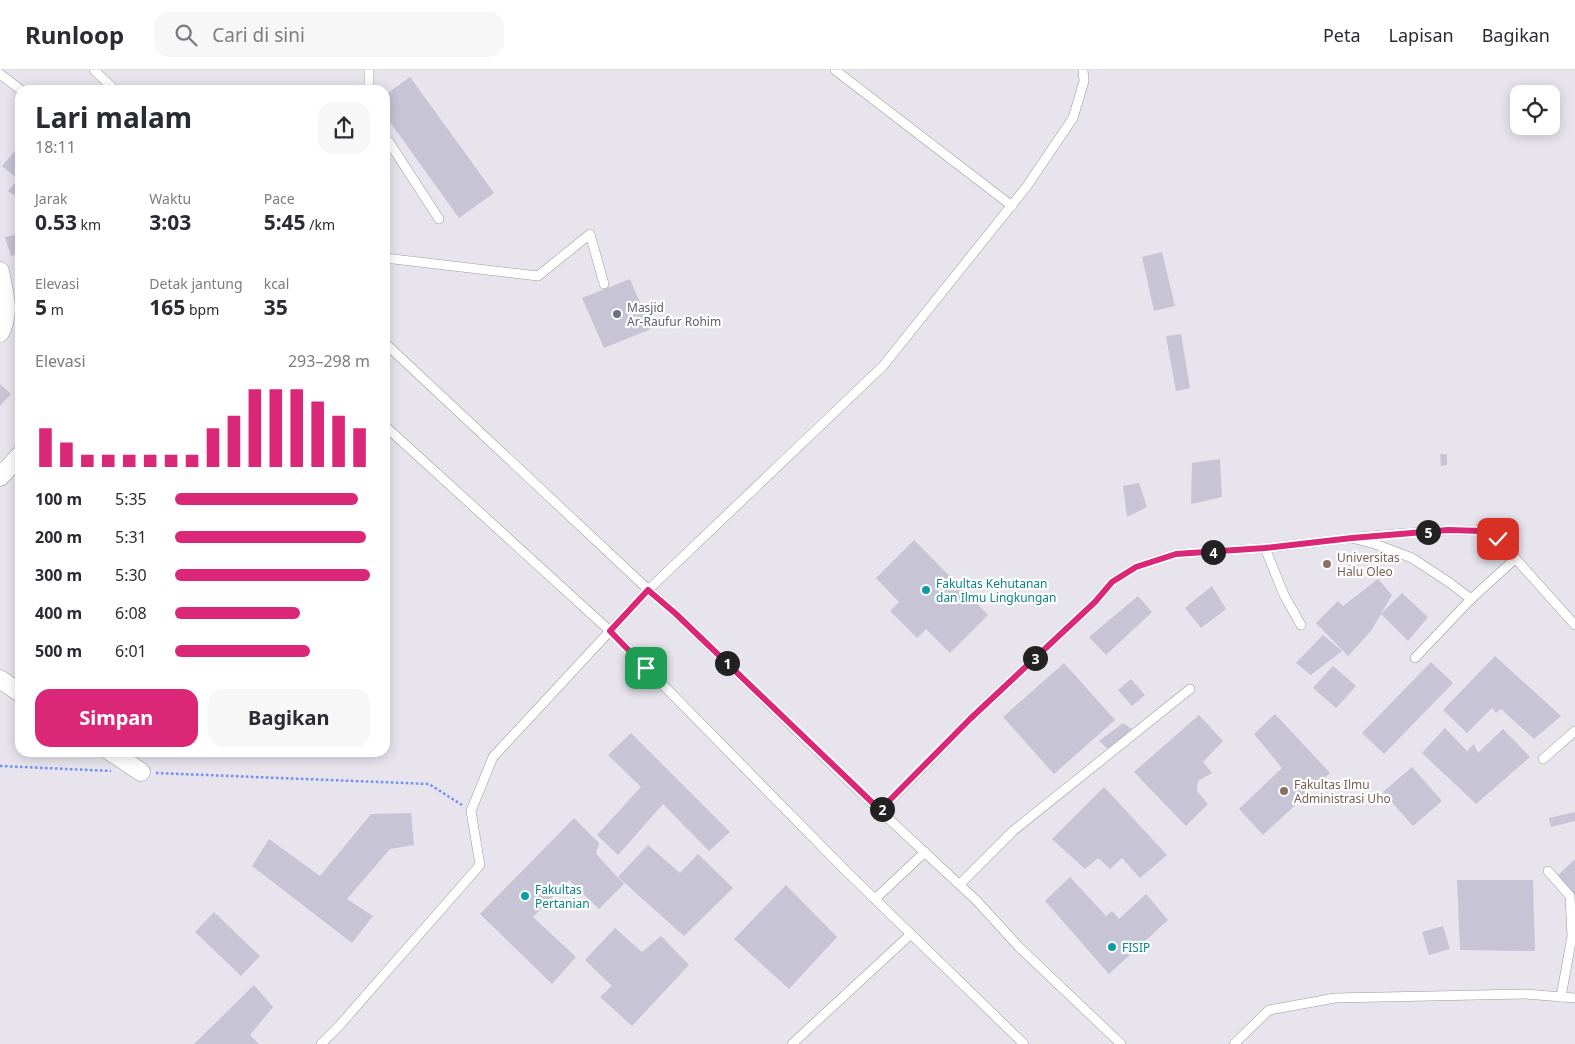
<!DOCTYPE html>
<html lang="id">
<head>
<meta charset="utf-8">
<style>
	:root { --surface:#fff; --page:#f7f7f7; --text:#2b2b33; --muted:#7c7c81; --line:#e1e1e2; --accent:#db2777 }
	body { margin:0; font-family:"Noto Sans",sans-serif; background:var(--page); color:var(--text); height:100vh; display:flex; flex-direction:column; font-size:19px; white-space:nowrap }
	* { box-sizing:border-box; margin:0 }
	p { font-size:16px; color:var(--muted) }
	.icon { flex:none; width:28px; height:28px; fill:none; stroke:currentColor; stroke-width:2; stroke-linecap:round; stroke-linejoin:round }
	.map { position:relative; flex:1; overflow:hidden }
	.side { position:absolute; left:15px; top:15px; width:375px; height:672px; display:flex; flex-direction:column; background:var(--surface); border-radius:15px; box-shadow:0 2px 12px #0003 }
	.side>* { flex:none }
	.fabs { position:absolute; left:1510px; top:15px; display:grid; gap:10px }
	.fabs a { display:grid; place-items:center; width:50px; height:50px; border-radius:10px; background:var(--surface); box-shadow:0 2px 12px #0003; font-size:25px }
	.pin { position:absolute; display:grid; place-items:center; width:42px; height:42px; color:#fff; margin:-21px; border-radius:10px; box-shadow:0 2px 8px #0006 }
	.km { position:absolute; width:25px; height:25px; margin:-12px; border-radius:50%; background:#222; color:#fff; font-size:14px; line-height:25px; text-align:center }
	.round { display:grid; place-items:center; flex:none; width:52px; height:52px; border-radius:15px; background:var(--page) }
	.overview { display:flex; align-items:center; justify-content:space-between; height:85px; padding:0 20px }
	h1 { font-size:28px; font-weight:700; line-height:38px }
	.figures { display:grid; grid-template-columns:repeat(3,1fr); gap:8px; height:85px; padding:5px 20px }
	.figures div { display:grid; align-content:center }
	.figures b { font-size:21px; font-weight:700 }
	.figures small { font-size:14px; font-weight:400 }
	.figures p { font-size:14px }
	.chart { height:140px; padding:10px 20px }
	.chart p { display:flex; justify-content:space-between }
	.chart svg { width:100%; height:90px; margin-top:5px; stroke:var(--accent); stroke-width:6 }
	.action { display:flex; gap:10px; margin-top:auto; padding:10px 20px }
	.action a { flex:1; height:58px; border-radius:15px; background:var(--accent); color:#fff; font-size:20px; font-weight:700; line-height:58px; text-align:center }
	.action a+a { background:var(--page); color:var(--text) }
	ul { padding:0 20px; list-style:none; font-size:16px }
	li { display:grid; grid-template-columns:80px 60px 1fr; align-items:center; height:38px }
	li i { height:12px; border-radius:6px; background:var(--accent) }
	header { display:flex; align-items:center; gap:30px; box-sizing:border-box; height:70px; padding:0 25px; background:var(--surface); border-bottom:1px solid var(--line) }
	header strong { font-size:24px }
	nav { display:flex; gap:28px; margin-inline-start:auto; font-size:18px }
	.search { width:350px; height:45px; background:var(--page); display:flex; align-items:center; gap:12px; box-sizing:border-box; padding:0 18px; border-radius:15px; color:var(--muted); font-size:19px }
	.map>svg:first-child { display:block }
	.building { fill:#c6c4d5 }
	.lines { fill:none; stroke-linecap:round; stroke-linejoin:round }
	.lane-casing { stroke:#9b9b9b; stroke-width:10 }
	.street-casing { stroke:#9b9b9b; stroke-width:19 }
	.path { stroke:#6e8ff5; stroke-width:2.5; stroke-dasharray:2.5 2.5; stroke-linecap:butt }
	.lane { stroke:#fff; stroke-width:9 }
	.street { stroke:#fff; stroke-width:18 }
	.route-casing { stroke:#fff; stroke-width:10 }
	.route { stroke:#db2777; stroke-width:6 }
	.worship-dot { fill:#6b7280; stroke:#fff; stroke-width:2 }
	.education-dot { fill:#8d6e63; stroke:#fff; stroke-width:2 }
	.culture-dot { fill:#0f9aa8; stroke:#fff; stroke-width:2 }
	.labels { text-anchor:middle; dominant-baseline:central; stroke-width:4.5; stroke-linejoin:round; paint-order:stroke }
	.worship-label { font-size:12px; fill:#5b616d; stroke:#fff; text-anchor:start }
	.education-label { font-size:12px; fill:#785e54; stroke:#fff; text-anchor:start }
	.culture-label { font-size:12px; fill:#0d838f; stroke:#fff; text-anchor:start }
</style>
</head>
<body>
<header>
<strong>Runloop</strong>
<div class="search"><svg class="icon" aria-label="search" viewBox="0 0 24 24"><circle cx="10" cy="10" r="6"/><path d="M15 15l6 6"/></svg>Cari di sini</div>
<nav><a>Peta</a><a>Lapisan</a><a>Bagikan</a></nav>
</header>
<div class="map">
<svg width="1575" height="974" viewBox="0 0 1575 974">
	<rect width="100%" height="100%" fill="#e7e4ee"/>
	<g class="building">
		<path d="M410,7L494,123L459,148L385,45V25Z"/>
		<path d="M20,75V99L14,106L2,96Z"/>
		<path d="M20,107V129L8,121Z"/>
		<path d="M20,164V184L11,186L5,167Z"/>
		<path d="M1162,182L1175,236L1154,241L1142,187Z"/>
		<path d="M630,209L651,259L604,278L582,228Z"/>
		<path d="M1181,264L1190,318L1176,321L1166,266Z"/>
		<path d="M0,314L11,324L0,336Z"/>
		<path d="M1440,384H1447V395L1441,396Z"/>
		<path d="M1220,389L1222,427L1191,434L1192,393Z"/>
		<path d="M1139,413L1147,437L1127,447L1123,416Z"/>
		<path d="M914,470L988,545L950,583L926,559L917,568L890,541L899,532L876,508Z"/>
		<path d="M1378,509L1392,525L1381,544L1402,523L1428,547L1408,571L1381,544L1371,561L1348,586L1316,553L1338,531L1343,536Z"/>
		<path d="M1212,516L1226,539L1201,558L1185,538Z"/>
		<path d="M1138,526L1152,542L1106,585L1089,567Z"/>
		<path d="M1323,565L1342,581L1311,605L1296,593Z"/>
		<path d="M1495,586L1561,646L1534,669L1501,639L1496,643L1492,638L1467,663L1443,640Z"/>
		<path d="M1431,592L1453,613L1384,684L1362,663Z"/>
		<path d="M1064,593L1115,650L1054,704L1003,647Z"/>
		<path d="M1333,596L1356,616L1336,638L1313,618Z"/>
		<path d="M1131,609L1145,625L1132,636L1118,620Z"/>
		<path d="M1275,644L1330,703L1263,765L1239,739L1282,698L1254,664Z"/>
		<path d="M1199,645L1223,671L1203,692L1212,703L1198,711L1197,721L1208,734L1186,756L1134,702Z"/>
		<path d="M1123,653L1132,659L1108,679L1099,671Z"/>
		<path d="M1445,658L1467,681L1474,674L1478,683L1503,659L1530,687L1476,734L1422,683Z"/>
		<path d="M631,663L730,762L709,781L663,734L618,785L597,765L641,717L608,685Z"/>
		<path d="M1412,697L1442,731L1413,756L1383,722Z"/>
		<path d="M1104,717L1167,785L1140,808L1122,788L1110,799L1098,788L1085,799L1052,769Z"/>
		<path d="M1575,742V751L1551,757L1549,748Z"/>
		<path d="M411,743L414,775L390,779L347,829L373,846L352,873L252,796L269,769L320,806L371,744Z"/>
		<path d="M574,748L599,773L596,784L624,814L599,839L569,810L533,847L576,887L552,914L480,844Z"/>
		<path d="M648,775L680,803L698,784L733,818L684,866L618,807Z"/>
		<path d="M1575,789V828L1555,808Z"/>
		<path d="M1070,807L1106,846L1112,841L1119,849L1146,824L1168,850L1109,904L1045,831Z"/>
		<path d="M1457,810H1533L1535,881L1460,880Z"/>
		<path d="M786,815L837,867L789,919L734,869Z"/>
		<path d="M214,842L260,886L241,906L195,862Z"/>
		<path d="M1443,856L1450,879L1429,885L1422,862Z"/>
		<path d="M615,858L642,882L661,866L689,895L632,956L600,927L612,916L585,890Z"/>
		<path d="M254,915L273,937L250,965L259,974H194Z"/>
	</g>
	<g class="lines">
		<defs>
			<g id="lane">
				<path d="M94,0L115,20"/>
				<path d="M369,0V20"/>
				<path d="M835,0L1012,136"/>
				<path d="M0,4L21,20"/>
				<path d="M385,80L389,72L439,149"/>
				<path d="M385,188L538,206L590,164L604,214"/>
				<path d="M385,273L654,525L676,544L861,723L976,830L1019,877L1121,974"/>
				<path d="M385,356L610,561L845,800L1024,974"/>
				<path d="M1359,467L1448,460L1482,461L1498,469L1575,555"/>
				<path d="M1265,478L1284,525L1301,555"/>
				<path d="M1471,529L1515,489"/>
				<path d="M1543,689L1575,661"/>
				<path d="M881,740L970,649L1095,532L1112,512L1136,497L1176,484L1265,478L1352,468L1375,474L1412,488L1450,513L1471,529L1415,588"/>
				<path d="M1548,801L1570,826L1572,866L1561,927"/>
				<path d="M960,814L1013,761L1190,619"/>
				<path d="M875,829L925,782"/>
				<path d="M321,974L339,956L480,795L471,741L493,687L648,520L883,296L1027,116L1073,48L1084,11L1083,0"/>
				<path d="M792,974L911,864"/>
				<path d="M1234,974L1269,940L1335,928L1525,924L1575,928"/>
			</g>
			<g id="street">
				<path d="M0,201C4,222 11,243 0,263"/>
				<path d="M0,407L20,385"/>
				<path d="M0,609L20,623"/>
				<path d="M111,682L141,702"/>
			</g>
		</defs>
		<use href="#lane" class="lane-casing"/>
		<use href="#street" class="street-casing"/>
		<g class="path">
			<path d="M0,696L111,701"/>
			<path d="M156,703L429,714L462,735"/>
		</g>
		<use href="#lane" class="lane"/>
		<use href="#street" class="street"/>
	</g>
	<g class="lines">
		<defs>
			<path id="route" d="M646,598L610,561L648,520L676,544L880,740L970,649L1095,532L1112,512L1136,497L1176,484L1265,478L1352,468L1448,460L1482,461L1498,469"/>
		</defs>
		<use href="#route" class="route-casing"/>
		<use href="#route" class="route"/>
	</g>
	<circle class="worship-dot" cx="617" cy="244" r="5"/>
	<g class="education-dot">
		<circle cx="1327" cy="494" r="5"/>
		<circle cx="1284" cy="721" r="5"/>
	</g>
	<g class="culture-dot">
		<circle cx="926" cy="520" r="5"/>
		<circle cx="525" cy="826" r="5"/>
		<circle cx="1112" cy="877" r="5"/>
	</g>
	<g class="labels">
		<g class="worship-label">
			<text x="627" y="237">Masjid<tspan x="627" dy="14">Ar-Raufur Rohim</tspan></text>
		</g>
		<g class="education-label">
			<text x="1337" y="487">Universitas<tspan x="1337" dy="14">Halu Oleo</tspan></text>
			<text x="1294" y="714">Fakultas Ilmu<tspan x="1294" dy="14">Administrasi Uho</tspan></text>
		</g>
		<g class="culture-label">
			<text x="936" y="513">Fakultas Kehutanan<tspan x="936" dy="14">dan Ilmu Lingkungan</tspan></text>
			<text x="535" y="819">Fakultas<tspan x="535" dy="14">Pertanian</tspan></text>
			<text x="1122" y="877">FISIP</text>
		</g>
	</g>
</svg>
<div class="fabs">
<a><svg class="icon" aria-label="locate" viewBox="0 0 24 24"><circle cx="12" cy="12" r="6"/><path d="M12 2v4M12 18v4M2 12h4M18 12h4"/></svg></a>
</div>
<div class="pin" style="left:646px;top:598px;background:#1e9e55"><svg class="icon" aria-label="arrive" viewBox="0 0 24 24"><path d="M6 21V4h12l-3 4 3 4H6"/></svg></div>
<div class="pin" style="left:1498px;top:469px;background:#d93025"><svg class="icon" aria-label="check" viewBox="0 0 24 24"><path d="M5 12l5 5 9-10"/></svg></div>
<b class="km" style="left:727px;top:593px">1</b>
<b class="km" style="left:882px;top:739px">2</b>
<b class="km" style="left:1035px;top:588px">3</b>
<b class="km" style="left:1213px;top:482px">4</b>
<b class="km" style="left:1428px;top:462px">5</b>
<section class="side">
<div class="overview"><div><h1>Lari malam</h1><p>18:11</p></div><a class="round"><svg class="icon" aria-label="share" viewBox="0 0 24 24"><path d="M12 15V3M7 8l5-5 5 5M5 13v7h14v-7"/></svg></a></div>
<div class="figures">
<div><p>Jarak</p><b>0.53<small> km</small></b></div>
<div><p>Waktu</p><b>3:03</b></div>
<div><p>Pace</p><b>5:45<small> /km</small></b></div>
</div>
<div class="figures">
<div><p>Elevasi</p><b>5<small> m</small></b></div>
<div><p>Detak jantung</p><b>165<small> bpm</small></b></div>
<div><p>kcal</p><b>35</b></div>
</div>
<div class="chart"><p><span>Elevasi</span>293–298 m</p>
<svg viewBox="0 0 160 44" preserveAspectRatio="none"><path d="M5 44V25M15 44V32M25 44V38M35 44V38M45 44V38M55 44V38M65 44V38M75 44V38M85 44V25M95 44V19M105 44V6M115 44V6M125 44V6M135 44V12M145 44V19M155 44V25"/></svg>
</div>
<ul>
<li><b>100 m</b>5:35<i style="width:94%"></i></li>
<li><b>200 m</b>5:31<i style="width:98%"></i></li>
<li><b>300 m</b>5:30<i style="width:100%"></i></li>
<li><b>400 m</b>6:08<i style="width:64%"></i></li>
<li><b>500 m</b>6:01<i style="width:69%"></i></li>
</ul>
<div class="action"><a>Simpan</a><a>Bagikan</a></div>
</section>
</div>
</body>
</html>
